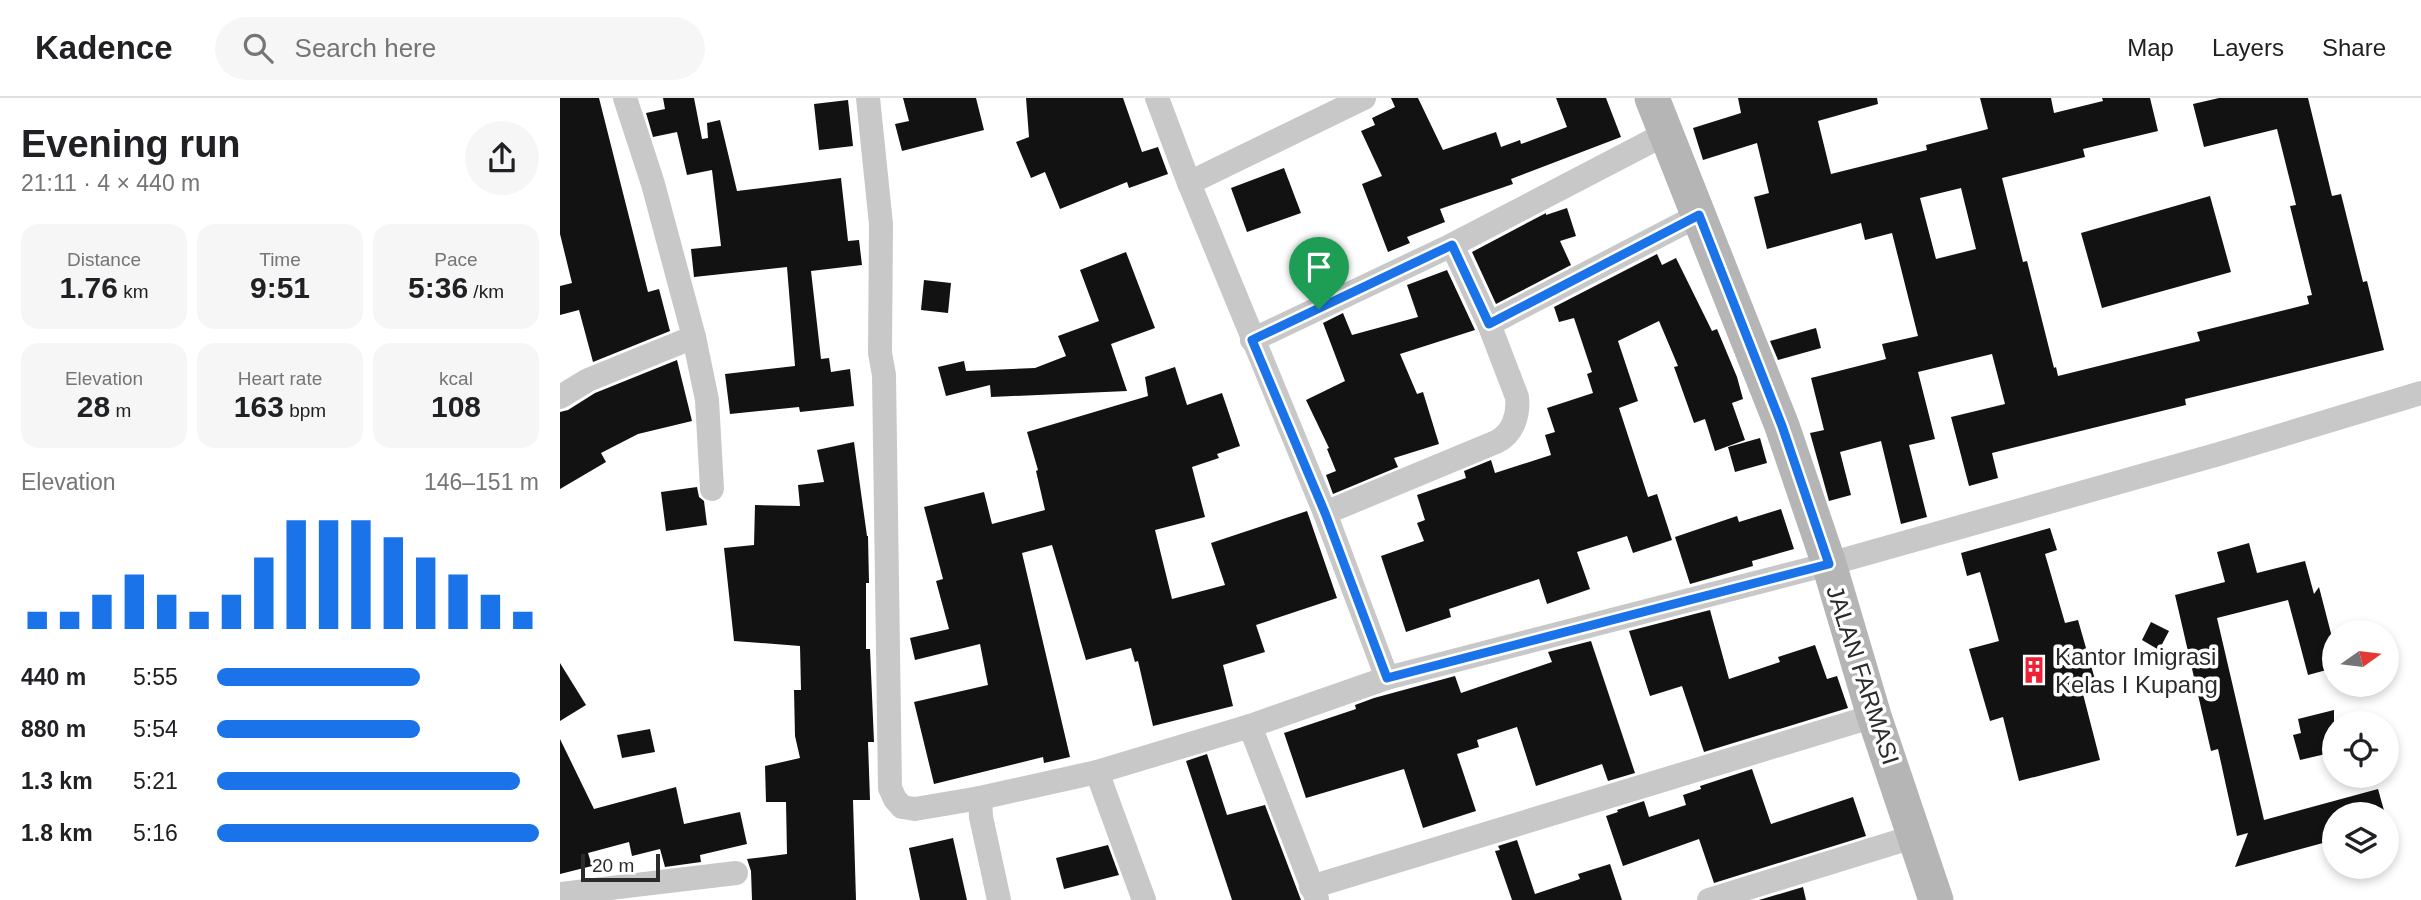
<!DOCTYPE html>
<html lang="en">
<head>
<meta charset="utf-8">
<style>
	:root { --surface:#fff; --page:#f6f6f6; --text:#202124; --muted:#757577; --line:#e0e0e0; --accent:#1a73e8 }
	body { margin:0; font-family:Helvetica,sans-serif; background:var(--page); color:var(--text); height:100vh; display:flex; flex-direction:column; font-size:26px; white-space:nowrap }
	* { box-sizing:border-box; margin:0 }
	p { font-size:23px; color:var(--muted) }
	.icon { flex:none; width:38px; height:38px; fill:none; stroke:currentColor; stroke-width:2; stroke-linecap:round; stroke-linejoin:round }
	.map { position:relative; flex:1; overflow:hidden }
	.side { display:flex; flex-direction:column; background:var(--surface); width:560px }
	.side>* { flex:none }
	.needle { width:46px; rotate:76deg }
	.fabs { position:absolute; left:1762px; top:522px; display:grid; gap:14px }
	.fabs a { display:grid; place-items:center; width:77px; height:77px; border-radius:50%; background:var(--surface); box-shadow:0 4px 10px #0003; font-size:35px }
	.scale { position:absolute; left:21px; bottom:18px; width:79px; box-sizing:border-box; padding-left:7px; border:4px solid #2b2b2b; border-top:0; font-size:19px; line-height:24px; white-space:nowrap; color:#2b2b2b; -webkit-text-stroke:5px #fff; paint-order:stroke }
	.pin { position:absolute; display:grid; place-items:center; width:60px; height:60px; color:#fff; margin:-72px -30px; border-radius:50% 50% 50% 0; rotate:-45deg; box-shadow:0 0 7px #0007 }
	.pin .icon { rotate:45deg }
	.round { display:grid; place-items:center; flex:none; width:74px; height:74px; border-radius:37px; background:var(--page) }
	.summary { display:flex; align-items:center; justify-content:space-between; height:119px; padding:0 21px }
	h1 { font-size:38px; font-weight:700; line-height:52px }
	.stats { display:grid; grid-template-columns:repeat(3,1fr); gap:10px; height:119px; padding:7px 21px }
	.stats div { display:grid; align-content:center; border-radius:18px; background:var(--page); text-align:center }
	.stats b { font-size:30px; font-weight:700 }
	.stats small { font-size:19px; font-weight:400 }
	.stats p { font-size:19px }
	.chart { height:196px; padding:14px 21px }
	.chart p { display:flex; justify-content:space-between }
	.chart svg { width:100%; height:126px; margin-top:7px; stroke:var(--accent); stroke-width:6 }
	ul { padding:0 21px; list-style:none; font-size:23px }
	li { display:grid; grid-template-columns:112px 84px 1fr; align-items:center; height:52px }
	li i { height:18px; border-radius:9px; background:var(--accent) }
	header { display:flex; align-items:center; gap:42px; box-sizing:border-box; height:98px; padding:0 35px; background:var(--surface); border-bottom:2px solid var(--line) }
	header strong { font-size:33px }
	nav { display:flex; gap:38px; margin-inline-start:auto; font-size:24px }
	.search { width:490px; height:63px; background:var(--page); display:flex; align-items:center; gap:18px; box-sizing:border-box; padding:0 24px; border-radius:38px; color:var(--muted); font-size:26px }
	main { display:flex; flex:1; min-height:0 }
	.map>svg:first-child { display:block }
	.building { fill:#121212; fill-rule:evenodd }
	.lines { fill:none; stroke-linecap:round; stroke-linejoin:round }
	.street { stroke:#c8c8c8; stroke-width:24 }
	.secondary { stroke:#b5b5b5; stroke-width:35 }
	.route-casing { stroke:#fff; stroke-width:14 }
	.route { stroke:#1a73e8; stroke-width:9 }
	.labels { text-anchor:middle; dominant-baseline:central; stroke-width:7; stroke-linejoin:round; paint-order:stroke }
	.poi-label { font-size:24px; fill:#2b2b2b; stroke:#fff; text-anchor:start }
	.street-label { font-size:24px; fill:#2b2b2b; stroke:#fff }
</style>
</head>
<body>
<header>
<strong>Kadence</strong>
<div class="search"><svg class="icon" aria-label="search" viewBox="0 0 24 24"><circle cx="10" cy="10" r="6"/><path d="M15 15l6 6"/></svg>Search here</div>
<nav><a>Map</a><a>Layers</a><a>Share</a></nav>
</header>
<main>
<section class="side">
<div class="summary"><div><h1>Evening run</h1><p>21:11 · 4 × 440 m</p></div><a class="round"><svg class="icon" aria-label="share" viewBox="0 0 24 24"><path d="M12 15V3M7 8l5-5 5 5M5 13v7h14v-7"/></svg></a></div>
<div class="stats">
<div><p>Distance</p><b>1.76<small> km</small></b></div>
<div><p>Time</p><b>9:51</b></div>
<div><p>Pace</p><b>5:36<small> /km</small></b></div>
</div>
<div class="stats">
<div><p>Elevation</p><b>28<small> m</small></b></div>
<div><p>Heart rate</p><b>163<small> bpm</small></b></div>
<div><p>kcal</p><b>108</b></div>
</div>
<div class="chart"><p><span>Elevation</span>146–151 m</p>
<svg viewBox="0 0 160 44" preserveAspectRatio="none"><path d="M5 44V38M15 44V38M25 44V32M35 44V25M45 44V32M55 44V38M65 44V32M75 44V19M85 44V6M95 44V6M105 44V6M115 44V12M125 44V19M135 44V25M145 44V32M155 44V38"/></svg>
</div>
<ul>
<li><b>440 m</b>5:55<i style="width:63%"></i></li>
<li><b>880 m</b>5:54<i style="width:63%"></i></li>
<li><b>1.3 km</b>5:21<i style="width:94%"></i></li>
<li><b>1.8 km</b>5:16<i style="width:100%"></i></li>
</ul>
</section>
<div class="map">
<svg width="1861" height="802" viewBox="0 0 1861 802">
	<rect width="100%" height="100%" fill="#fff"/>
	<g class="building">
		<path d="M0,0H39L88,194L99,191L110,233L33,264L19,212L0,217V188L12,185L0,136Z"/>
		<path d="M103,0H134L142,41L148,40L147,25L160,22L177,93L281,80L288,143L299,142L302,167L251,173L261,261L269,260L271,274L290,271L294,308L240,314L239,309L170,316L165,276L235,268L227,169L134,179L131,151L161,148L152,72L127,77L117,34L93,39L86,15L105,11Z"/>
		<path d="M343,0H416L424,32L342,53L335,26L349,23Z"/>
		<path d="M466,0H563L582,54L598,49L608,76L569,90L567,84L500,111L485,74L471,80L456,44L469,39Z"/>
		<path d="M831,0H858L883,52L936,34L941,49L960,42L961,46L1007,29L996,0H1046L1061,39L951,81L953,86L880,111L885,124L847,139L850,145L828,154L802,86L822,78L801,33L815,27L812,20L835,9Z"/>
		<path d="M1178,0H1317L1318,6L1258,23L1271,76L1367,52L1366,47L1428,31L1420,0H1491L1494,15L1543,3L1542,0H1590L1598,33L1523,51L1525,59L1442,80L1463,164L1467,163L1494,270L1496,269L1498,278L1640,243L1637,234L1749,206L1747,198L1752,197L1730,108L1736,107L1717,31L1644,49L1633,6L1659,0H1748L1772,98L1781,96L1803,184L1807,183L1824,252L1625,301L1626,307L1432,355L1438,380L1409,388L1391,319L1445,306L1432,256L1358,274L1375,341L1349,347L1367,419L1341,426L1321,343L1280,354L1291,397L1269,403L1250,335L1264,332L1251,280L1326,261L1322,246L1358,238L1332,135L1305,142L1301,125L1207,151L1194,99L1209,95L1197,45L1143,62L1133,30L1181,15ZM1401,90L1416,151L1376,161L1360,100Z"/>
		<path d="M288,2L293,48L259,52L254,6Z"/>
		<path d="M724,70L741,115L687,134L671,90Z"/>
		<path d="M1650,98L1671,174L1542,210L1521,135Z"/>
		<path d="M1007,110L1016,138L1000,143L1011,167L936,206L912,154L986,115V117Z"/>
		<path d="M566,154L595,230L551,246L567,293L431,299L430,287L386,298L378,269L404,263L406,273L475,270L506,258L498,238L539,223L520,172Z"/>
		<path d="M1097,156L1102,167L1116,160L1152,233L1157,231L1177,279L1183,301L1172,305L1185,342L1155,353L1145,321L1134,325L1114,269L1118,268L1099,223L1058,243L1078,303L1059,310L1088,399L1097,396L1112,442L1073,455L1067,438L1017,454L1030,491L987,506L979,481L889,511L891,519L846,534L821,458L864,443L857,425L865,422L857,397L906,380L904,373L931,362L935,375L991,357L985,337L995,334L987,310L1033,295L1027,276L1032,274L1014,220L999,224L994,209Z"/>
		<path d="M887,172L915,232L840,256L857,296L863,294L879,346L834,360L838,369L773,396L766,377L776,373L767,351L769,350L746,302L785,283L763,225L783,215L792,237L858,219L847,187Z"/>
		<path d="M364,182L391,185L388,215L361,212Z"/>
		<path d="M1256,230L1261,250L1218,262L1210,243Z"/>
		<path d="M117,262L132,323L78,336L41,355L46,364L0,391V314L8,312L35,295Z"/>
		<path d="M615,269L627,307L662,295L680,348L657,356L659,360L632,369L645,419L595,432L612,501L665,487L651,445L747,413L777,500L696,527L705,554L663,567L673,608L593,628L578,563L575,564L571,550L526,562L492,447L462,455L510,659L484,665L483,659L374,686L354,604L428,587L420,546L355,562L350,540L389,531L376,483L383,481L364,409L424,394L432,426L485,412L476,373L478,372L467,334L588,298L585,279Z"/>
		<path d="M1200,340L1207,365L1175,374L1168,349Z"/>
		<path d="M294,344L307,438H308L309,485H306V551H310L314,644H308L310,702H293L296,802H192L191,773L187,761L227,756L226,704H206L205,668L240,660L235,638L234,592H241L240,548L174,543L164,450L194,447L195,407L240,408L238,387L264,384L257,352Z"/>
		<path d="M137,389L139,399L144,403L147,427L106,433L101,394Z"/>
		<path d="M1221,411L1234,451L1192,463L1193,468L1130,486L1115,439L1177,418L1179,424Z"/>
		<path d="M1490,430L1497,452L1485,456L1505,525L1518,522L1538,592L1523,596L1540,662L1459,683L1443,619L1430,623L1409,551L1439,543L1420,474L1407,478L1401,455Z"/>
		<path d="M1689,445L1697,475L1745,463L1754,496L1759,489L1774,547V570L1748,577L1728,502L1657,520L1704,722L1818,691L1825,716H1774V742L1675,769L1688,735L1677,738L1658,651L1651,653L1615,497L1665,484L1657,454Z"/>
		<path d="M1150,512L1169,581L1220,564L1218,559L1255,547L1267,581L1277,578L1288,610L1144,654L1122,588L1090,598L1069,533Z"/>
		<path d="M1591,524L1609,533L1599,552L1582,542Z"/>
		<path d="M1031,543L1075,675L1048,683L1042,666L976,688L957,629L917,642L919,649L897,656L916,713L863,730L844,671L746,700L724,635L796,611L795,607L814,600L895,578L901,595L992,564L988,554Z"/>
		<path d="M0,565L26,607L0,623Z"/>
		<path d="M1774,612V654L1740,662L1733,637L1741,635L1738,621Z"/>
		<path d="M90,631L95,654L62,660L57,637Z"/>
		<path d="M0,641L34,711L116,689L124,726L180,714L187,746L140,757L141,764L105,769L100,751L72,758L69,744L28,755L32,768L0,776Z"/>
		<path d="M647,656L667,717L705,707L741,802H672L626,663Z"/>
		<path d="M1192,671L1211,726L1293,699L1306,738L1154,785L1139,741L1063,768L1046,718L1058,714L1057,712L1084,703L1089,719L1126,707L1123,697L1141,691L1140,688Z"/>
		<path d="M393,740L407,802H360L349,750Z"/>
		<path d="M957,742L975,796L1020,781L1018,776L1050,766L1062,802H952L935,753L940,752L938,748Z"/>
		<path d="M548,747L559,777L504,791L496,760Z"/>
		<path d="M1243,789L1246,802H1199Z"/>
	</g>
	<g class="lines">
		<g class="street">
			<path d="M65,0L93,86L134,239L147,302L152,391"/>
			<path d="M308,0L321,126L320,255L324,277L330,690L335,701L342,709L355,711L420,700L537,674L690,628L827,580"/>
			<path d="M597,0L629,85L765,415L827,580L1269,466L1659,356L1861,295"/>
			<path d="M629,85L804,0"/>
			<path d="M929,226L1139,117"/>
			<path d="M692,242L892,147L1105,36"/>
			<path d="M0,299L28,282L134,239"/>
			<path d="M765,415L936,344C953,336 959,317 957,299L929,226L892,147"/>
			<path d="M690,628L757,801"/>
			<path d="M537,674L584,802"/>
			<path d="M420,700L421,719L439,802"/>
			<path d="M751,789L1314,618"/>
			<path d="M0,796L176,775"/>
			<path d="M1149,802L1356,738"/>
		</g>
		<path class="secondary" d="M1092,0L1222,328L1269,466L1314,618L1376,802"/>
	</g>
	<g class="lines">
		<defs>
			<path id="route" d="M1139,117L1222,328L1269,466L827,580L765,415L692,242L892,147L929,226Z"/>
		</defs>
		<use href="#route" class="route-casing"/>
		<use href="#route" class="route"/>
	</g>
	<defs>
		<symbol id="building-bare" viewBox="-9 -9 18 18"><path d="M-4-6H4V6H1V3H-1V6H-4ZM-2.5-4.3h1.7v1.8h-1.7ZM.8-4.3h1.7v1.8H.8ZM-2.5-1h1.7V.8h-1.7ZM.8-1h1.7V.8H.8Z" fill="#ef2036" stroke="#fff" stroke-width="2.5" paint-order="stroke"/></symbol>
	</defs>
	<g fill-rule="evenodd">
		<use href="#building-bare" x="1455" y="553" width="38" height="38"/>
	</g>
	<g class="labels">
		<g class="poi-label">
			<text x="1495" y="558">Kantor Imigrasi<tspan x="1495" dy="28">Kelas I Kupang</tspan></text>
		</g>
		<g class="street-label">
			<text transform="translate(1303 577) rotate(72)">JALAN FARMASI</text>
		</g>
	</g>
</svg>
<div class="fabs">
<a><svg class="needle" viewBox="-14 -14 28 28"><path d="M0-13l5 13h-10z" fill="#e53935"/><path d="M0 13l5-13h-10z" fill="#757577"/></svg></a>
<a><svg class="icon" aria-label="locate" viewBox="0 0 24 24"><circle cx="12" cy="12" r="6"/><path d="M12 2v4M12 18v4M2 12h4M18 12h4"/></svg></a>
<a><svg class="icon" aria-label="layers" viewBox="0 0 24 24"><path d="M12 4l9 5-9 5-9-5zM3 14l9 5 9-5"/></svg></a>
</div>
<div class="scale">20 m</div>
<div class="pin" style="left:759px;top:211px;background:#1e9e55"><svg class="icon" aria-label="arrive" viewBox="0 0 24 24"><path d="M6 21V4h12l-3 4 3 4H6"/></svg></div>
</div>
</main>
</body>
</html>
